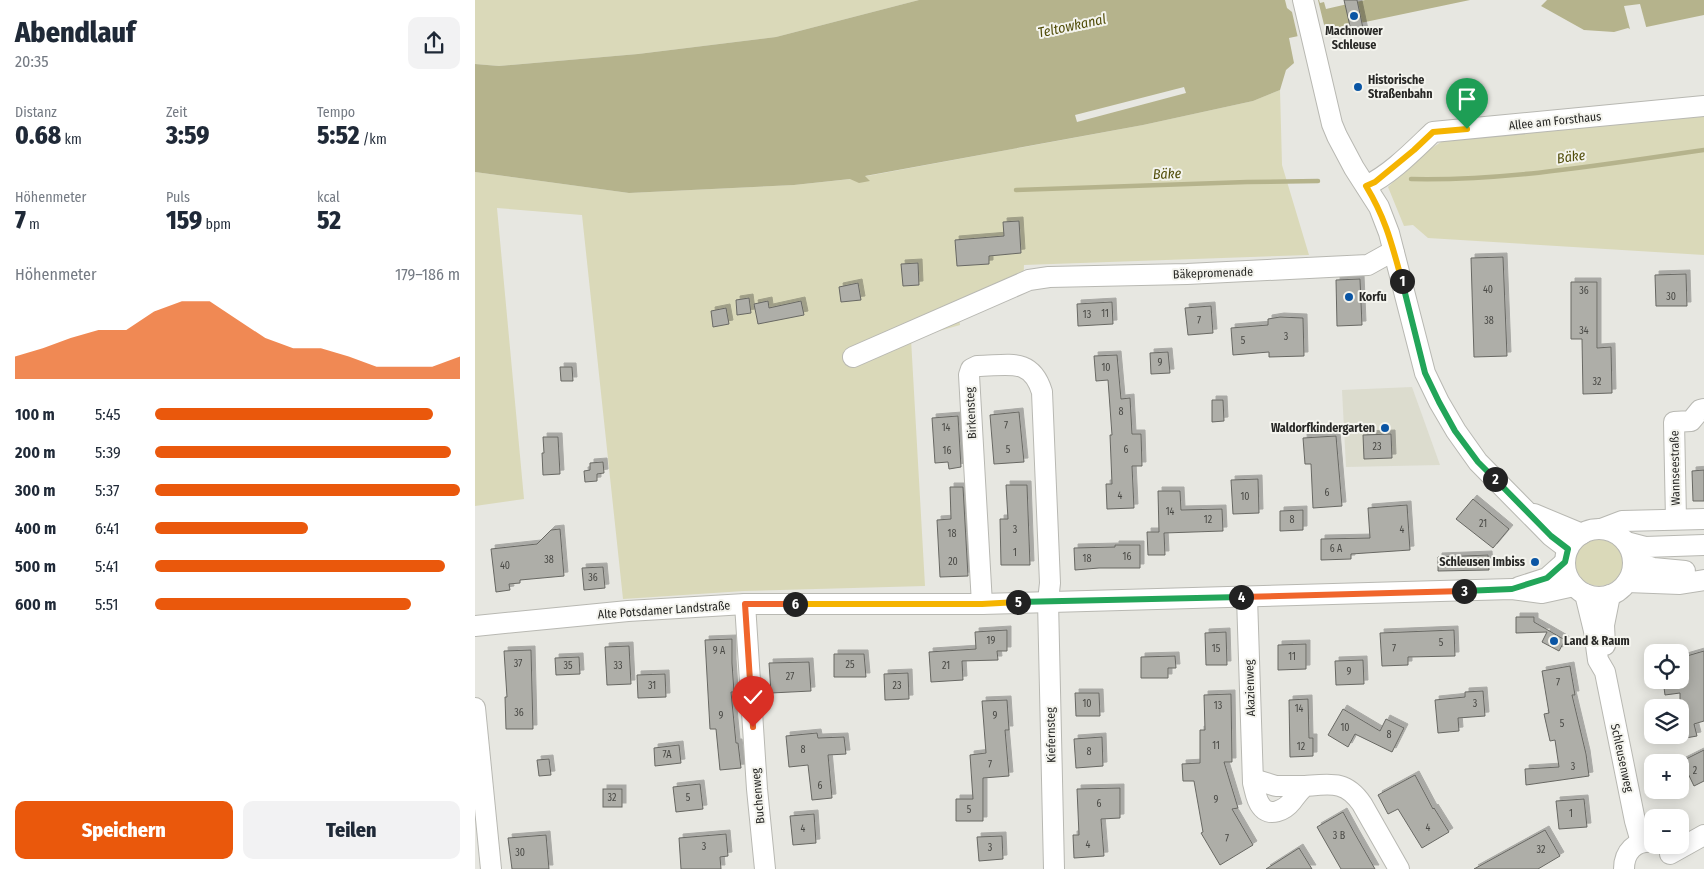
<!DOCTYPE html>
<html lang="de">
<head>
<meta charset="utf-8">
<style>
	:root { --surface:#fff; --page:#f2f2f3; --text:#1f2937; --muted:#747a83; --accent:#ea580c }
	body { margin:0; font-family:"Fira Sans Condensed",sans-serif; background:var(--page); color:var(--text); height:100vh; display:flex; flex-direction:column; font-size:19px; white-space:nowrap }
	* { box-sizing:border-box; margin:0 }
	p { font-size:16px; color:var(--muted) }
	.icon { flex:none; width:28px; height:28px; fill:none; stroke:currentColor; stroke-width:2; stroke-linecap:round; stroke-linejoin:round }
	.map { position:relative; flex:1; overflow:hidden }
	.drawer { display:flex; flex-direction:column; background:var(--surface); width:475px }
	.drawer>* { flex:none }
	.tools { position:absolute; left:1169px; top:644px; display:grid; gap:10px }
	.tools a { display:grid; place-items:center; width:45px; height:45px; border-radius:10px; background:var(--surface); box-shadow:0 2px 12px #0003; font-size:25px }
	.pin { position:absolute; display:grid; place-items:center; width:42px; height:42px; color:#fff; margin:-51px -21px; border-radius:50% 50% 50% 0; rotate:-45deg; box-shadow:0 0 5px #0007 }
	.pin .icon { rotate:45deg }
	.km { position:absolute; width:25px; height:25px; margin:-12px; border-radius:50%; background:#222; color:#fff; font-size:14px; line-height:25px; text-align:center }
	.round { display:grid; place-items:center; flex:none; width:52px; height:52px; border-radius:10px; background:var(--page) }
	.headline { display:flex; align-items:center; justify-content:space-between; height:85px; padding:0 15px }
	h1 { font-size:28px; font-weight:800; line-height:38px }
	.metrics { display:grid; grid-template-columns:repeat(3,1fr); gap:8px; height:85px; padding:5px 15px }
	.metrics div { display:grid; align-content:center }
	.metrics b { font-size:25px; font-weight:800 }
	.metrics small { font-size:14px; font-weight:400 }
	.metrics p { font-size:14px }
	.chart { height:140px; padding:10px 15px }
	.chart p { display:flex; justify-content:space-between }
	.chart svg { width:100%; height:90px; margin-top:5px; fill:var(--accent); opacity:.7 }
	.primary-button { display:flex; gap:10px; margin-top:auto; padding:10px 15px }
	.primary-button a { flex:1; height:58px; border-radius:10px; background:var(--accent); color:#fff; font-size:20px; font-weight:800; line-height:58px; text-align:center }
	.primary-button a+a { background:var(--page); color:var(--text) }
	ul { padding:0 15px; list-style:none; font-size:16px }
	li { display:grid; grid-template-columns:80px 60px 1fr; align-items:center; height:38px }
	li i { height:12px; border-radius:6px; background:var(--accent) }
	main { display:flex; flex:1; min-height:0 }
	.map>svg:first-child { display:block }
	.built { fill:#dcdcce }
	.green { fill:#dad9b9 }
	.water { fill:#b5b38c }
	.pier { fill:#e7e7e1 }
	.lines { fill:none; stroke-linecap:round; stroke-linejoin:round }
	.stream { stroke:#b5b38c; stroke-width:4.5 }
	.building { fill:#aeaea8; stroke:#686863; filter:url(#shadow) }
	.minor-casing { stroke:#b8b8b2; stroke-width:22 }
	.minor { stroke:#fff; stroke-width:20 }
	.split-1-casing { stroke:#fff; stroke-width:10 }
	.split-2-casing { stroke:#fff; stroke-width:10 }
	.split-3-casing { stroke:#fff; stroke-width:10 }
	.split-4-casing { stroke:#fff; stroke-width:10 }
	.split-5-casing { stroke:#fff; stroke-width:10 }
	.split-6-casing { stroke:#fff; stroke-width:10 }
	.split-7-casing { stroke:#fff; stroke-width:10 }
	.split-1 { stroke:#f5b400; stroke-width:6 }
	.split-2 { stroke:#22a559; stroke-width:6 }
	.split-3 { stroke:#22a559; stroke-width:6 }
	.split-4 { stroke:#f0652b; stroke-width:6 }
	.split-5 { stroke:#22a559; stroke-width:6 }
	.split-6 { stroke:#f5b400; stroke-width:6 }
	.split-7 { stroke:#f0652b; stroke-width:6 }
	.poi-dot { fill:#0a55a4; stroke:#f4f4ee; stroke-width:2 }
	.labels { text-anchor:middle; dominant-baseline:central; stroke-width:4; stroke-linejoin:round; paint-order:stroke }
	.number-label { font-size:10px; fill:#4a4a46 }
	.poi-label { font-size:12px; font-weight:bold; fill:#282826; stroke:#f4f4ee; text-anchor:start }
	.street-label { font-size:12px; fill:#282826; stroke:#f4f4ee }
	.water-label { font-size:14px; font-style:italic; fill:#514d09; stroke:#f4f4ee }
</style>
</head>
<body>
<main>
<section class="drawer">
<div class="headline"><div><h1>Abendlauf</h1><p>20:35</p></div><a class="round"><svg class="icon" aria-label="share" viewBox="0 0 24 24"><path d="M12 15V3M7 8l5-5 5 5M5 13v7h14v-7"/></svg></a></div>
<div class="metrics">
<div><p>Distanz</p><b>0.68<small> km</small></b></div>
<div><p>Zeit</p><b>3:59</b></div>
<div><p>Tempo</p><b>5:52<small> /km</small></b></div>
</div>
<div class="metrics">
<div><p>Höhenmeter</p><b>7<small> m</small></b></div>
<div><p>Puls</p><b>159<small> bpm</small></b></div>
<div><p>kcal</p><b>52</b></div>
</div>
<div class="chart"><p><span>Höhenmeter</span>179–186 m</p>
<svg viewBox="0 0 160 44" preserveAspectRatio="none"><path d="M0 44V33L10 29L20 24L30 20L40 20L50 11L60 6L70 6L80 15L90 24L100 29L110 29L120 33L130 38L140 38L150 38L160 33V44z"/></svg>
</div>
<ul>
<li><b>100 m</b>5:45<i style="width:91%"></i></li>
<li><b>200 m</b>5:39<i style="width:97%"></i></li>
<li><b>300 m</b>5:37<i style="width:100%"></i></li>
<li><b>400 m</b>6:41<i style="width:50%"></i></li>
<li><b>500 m</b>5:41<i style="width:95%"></i></li>
<li><b>600 m</b>5:51<i style="width:84%"></i></li>
</ul>
<div class="primary-button"><a>Speichern</a><a>Teilen</a></div>
</section>
<div class="map">
<svg width="1229" height="869" viewBox="0 0 1229 869">
	<defs>
		<filter id="shadow"><feDropShadow dx="4" dy="-4" stdDeviation="0" flood-color="#0004"/></filter>
	</defs>
	<rect width="100%" height="100%" fill="#e7e7e1"/>
	<path class="built" d="M937,387L965,465L871,467L867,390Z"/>
	<g class="green">
		<path d="M0,0H444L301,37L163,54L24,66L0,64Z"/>
		<path d="M805,90L807,165L834,255L549,265L548,288L484,316L485,325L436,339L450,586L269,591L148,599L107,215L22,208L49,499L0,506V172L154,193L319,185L376,179L668,125L778,101Z"/>
		<path d="M1229,113V255L953,238L938,225L929,226L913,187L944,156L971,139Z"/>
		<circle cx="1124" cy="562" r="24"/>
	</g>
	<g class="water">
		<path d="M444,0H844L845,3L849,2L851,9L890,0H995L814,38L819,63L811,70L805,90L778,101L668,125L390,176L395,181L384,183L375,179L319,185L154,193L0,172V64L24,66L163,54L301,37Z"/>
		<path d="M1072,0H1229V15L1157,30L1153,28L1139,32L1109,30L1066,6Z"/>
	</g>
	<g class="pier">
		<path d="M810,0H843L851,33L823,38L817,12L812,8Z"/>
		<path d="M1165,4L1172,30L1156,33L1149,6Z"/>
		<path d="M709,87L711,93L602,122L600,115Z"/>
	</g>
	<g class="lines">
		<g class="stream">
			<path d="M936,179C1034,181 1132,164 1229,150"/>
			<path d="M541,190L772,182L843,181"/>
		</g>
	</g>
	<g class="building">
		<path d="M869,0H882L889,33L877,35Z"/>
		<path d="M544,221L546,253L514,256V264L482,266L480,240L529,236L528,222Z"/>
		<path d="M1028,257L1032,356L999,357L996,258Z"/>
		<path d="M443,263L444,285L428,286L426,264Z"/>
		<path d="M1211,274L1212,306H1181L1180,275Z"/>
		<path d="M885,279L887,325L862,326L861,280Z"/>
		<path d="M1096,282H1122V348L1136,347L1137,393L1108,394L1107,339H1096Z"/>
		<path d="M383,283L386,300L366,302L364,287Z"/>
		<path d="M274,298L276,313L262,315L261,300Z"/>
		<path d="M293,301L294,308L326,301L329,315L283,324L279,304Z"/>
		<path d="M637,302L638,324L603,326L602,304Z"/>
		<path d="M736,306L738,333L713,335L710,308Z"/>
		<path d="M251,308L254,324L238,327L236,311Z"/>
		<path d="M805,317L828,318L829,356L794,357V352L758,355L756,328L793,325V319Z"/>
		<path d="M693,352L695,373L676,374L675,353Z"/>
		<path d="M642,355L646,399L655,398L657,434H666L667,466H657L659,508L632,509L631,484H637L635,435H637L633,380L621,381L619,356Z"/>
		<path d="M85,367H97L98,381H86Z"/>
		<path d="M737,400H748L749,421L737,422Z"/>
		<path d="M544,412L549,462L519,464L515,415Z"/>
		<path d="M483,416L486,467L474,469L473,462L460,463L457,418Z"/>
		<path d="M916,434L917,458L889,459L888,435Z"/>
		<path d="M861,436L867,506L838,508L836,464H830L828,438Z"/>
		<path d="M68,437H83L85,474L68,475L67,453H69Z"/>
		<path d="M128,462L129,473L122,474V481L110,482L109,471L115,470V463Z"/>
		<path d="M1229,470V501H1218L1217,471Z"/>
		<path d="M783,479L784,513L758,514L756,480Z"/>
		<path d="M531,485H552L555,565H526L525,519H533Z"/>
		<path d="M475,487H488L493,576L465,577L462,520L476,519Z"/>
		<path d="M683,491H705L706,510L747,509L748,531L689,533L690,555H673L672,532H684Z"/>
		<path d="M998,499L1034,529L1018,548L981,519Z"/>
		<path d="M932,505L935,550L876,554V559L846,560V539L895,538L893,508Z"/>
		<path d="M828,510V530L805,531V511Z"/>
		<path d="M85,529L89,576L45,580V583L34,584L35,590L21,592L16,549L62,544L76,530Z"/>
		<path d="M640,545H665V568H624L600,570L599,548L640,547Z"/>
		<path d="M1013,555L1014,570L963,571V557Z"/>
		<path d="M128,567L130,588L109,590L107,568Z"/>
		<path d="M1041,617H1059V622L1090,640L1084,651L1067,642L1072,632L1041,633Z"/>
		<path d="M532,630V651H522L523,660L487,661L488,680L456,682L454,652L501,649L500,632Z"/>
		<path d="M979,630L980,656L933,657V665L907,666L905,633Z"/>
		<path d="M751,632L752,665H731L730,633Z"/>
		<path d="M257,639V663L259,692H256L261,743H263L266,768L245,770L241,729H235L230,640Z"/>
		<path d="M831,644V669L803,670V645Z"/>
		<path d="M154,646L156,684L132,685L130,647Z"/>
		<path d="M56,650L58,729H31L30,697H32L29,651Z"/>
		<path d="M1229,651V721L1219,724L1222,736L1205,739V693L1190,695L1188,680H1205V658Z"/>
		<path d="M359,654H389L391,677H359Z"/>
		<path d="M700,656L701,668H693V678H666V657Z"/>
		<path d="M104,657L105,674L81,675L80,658Z"/>
		<path d="M888,660L889,684L861,685L860,661Z"/>
		<path d="M334,662L336,691L296,693L294,663Z"/>
		<path d="M1095,666L1100,695H1097L1111,754L1114,776L1051,785L1050,769L1084,767L1080,740L1075,741L1069,714L1074,713L1067,671Z"/>
		<path d="M433,673L434,699L410,700L409,674Z"/>
		<path d="M190,674L191,697L163,698L162,675Z"/>
		<path d="M1008,691L1010,716L983,718L984,731L963,733L960,700L990,697V692Z"/>
		<path d="M600,693H624L625,716H601Z"/>
		<path d="M756,694L757,762H749L763,808L757,809L778,845L745,865L726,833L728,832L719,781H708L707,764L725,763V730H730L729,695Z"/>
		<path d="M833,699L834,738H838V756L815,757L814,700Z"/>
		<path d="M532,700L534,730H530L534,776L508,778V821H481V799H498L495,755L511,753L507,701Z"/>
		<path d="M868,709L905,731L911,719L929,728L917,752L880,734L873,747L853,735Z"/>
		<path d="M342,733L343,738L369,737L371,754L353,755L357,798L337,800L333,765L314,767L311,736Z"/>
		<path d="M627,737L628,766L601,768L599,739Z"/>
		<path d="M204,745L206,763L180,766L179,748Z"/>
		<path d="M1229,750V781L1219,786L1207,761Z"/>
		<path d="M74,759L76,775L64,776L62,760Z"/>
		<path d="M940,775L958,809L959,808L974,832L947,848L923,809L913,814L903,795Z"/>
		<path d="M225,784L228,809L201,812L198,787Z"/>
		<path d="M645,788V818L626,819L629,856L599,858L598,835H604L602,789Z"/>
		<rect x="128" y="789" width="19" height="18"/>
		<path d="M1109,799L1112,827L1084,829L1081,801Z"/>
		<path d="M868,812L880,834L900,869H866L842,827Z"/>
		<path d="M339,814L341,843L318,845L315,816Z"/>
		<path d="M1070,830L1085,856L1063,869H999Z"/>
		<path d="M251,834L253,856L245,857L246,869H206L204,838Z"/>
		<path d="M71,835L74,869H37L33,838Z"/>
		<path d="M527,836L528,859L504,861L502,837Z"/>
		<path d="M824,848L837,869H791Z"/>
	</g>
	<g class="lines">
		<defs>
			<g id="minor">
				<path d="M828,0L857,124L862,136L879,168L904,207L914,233L950,373L964,402L981,431L1003,462L1076,536L1093,549"/>
				<path d="M891,186C916,174 938,151 958,132L1229,106"/>
				<path d="M378,357L554,280L574,277L712,274L893,265L911,255L919,253"/>
				<path d="M1059,514L1107,534"/>
				<path d="M1201,519L1199,422L1216,421L1225,410L1229,409"/>
				<path d="M1126,529L1147,521L1229,519"/>
				<circle cx="1124" cy="563" r="34"/>
				<path d="M1151,542L1170,547L1229,545"/>
				<path d="M1158,561L1178,568L1210,571"/>
				<path d="M1152,582L1205,584L1229,580"/>
				<path d="M1044,587L1072,578L1090,562"/>
				<path d="M1110,594L1119,631L1123,660L1130,672L1160,821L1166,842"/>
				<path d="M772,597L778,783C780,790 781,800 786,806C794,818 810,810 817,801C821,796 824,791 830,786C855,784 871,780 887,804L924,869"/>
				<path d="M270,604L282,789L290,869"/>
				<path d="M507,604L494,375L496,369L502,366C532,366 556,356 567,392L575,583L573,601L579,869"/>
				<path d="M0,626L153,611L270,604H507L1037,589L1067,593L1099,586"/>
				<path d="M1130,645L1129,625L1135,595"/>
				<path d="M0,708L16,869"/>
				<path d="M778,779L801,786H830"/>
				<path d="M1195,854L1229,835"/>
				<path d="M1149,869C1149,852 1160,840 1178,842"/>
			</g>
		</defs>
		<use href="#minor" class="minor-casing"/>
		<use href="#minor" class="minor"/>
	</g>
	<g class="lines">
		<defs>
			<path id="split-1" d="M927,281C917,245 911,219 891,186L900,182L939,150L958,132L992,129"/>
			<path id="split-2" d="M927,281L950,373L964,402L980,431L1003,462L1020,479"/>
			<path id="split-3" d="M989,591L1037,589L1072,578L1090,562L1093,549L1076,536L1020,479"/>
			<path id="split-4" d="M766,597L989,591"/>
			<path id="split-5" d="M543,602L766,597"/>
			<path id="split-6" d="M320,604H507L543,602"/>
			<path id="split-7" d="M278,727L270,604H320"/>
		</defs>
		<use href="#split-1" class="split-1-casing"/>
		<use href="#split-2" class="split-2-casing"/>
		<use href="#split-3" class="split-3-casing"/>
		<use href="#split-4" class="split-4-casing"/>
		<use href="#split-5" class="split-5-casing"/>
		<use href="#split-6" class="split-6-casing"/>
		<use href="#split-7" class="split-7-casing"/>
		<use href="#split-1" class="split-1"/>
		<use href="#split-2" class="split-2"/>
		<use href="#split-3" class="split-3"/>
		<use href="#split-4" class="split-4"/>
		<use href="#split-5" class="split-5"/>
		<use href="#split-6" class="split-6"/>
		<use href="#split-7" class="split-7"/>
	</g>
	<g class="poi-dot">
		<circle cx="879" cy="16" r="5"/>
		<circle cx="883" cy="87" r="5"/>
		<circle cx="874" cy="297" r="5"/>
		<circle cx="910" cy="428" r="5"/>
		<circle cx="1060" cy="562" r="5"/>
		<circle cx="1079" cy="641" r="5"/>
	</g>
	<g class="labels">
		<g class="number-label">
			<text x="1013" y="290">40</text>
			<text x="1109" y="291">36</text>
			<text x="1196" y="297">30</text>
			<text x="630" y="314">11</text>
			<text x="612" y="315">13</text>
			<text x="724" y="321">7</text>
			<text x="1014" y="321">38</text>
			<text x="1109" y="331">34</text>
			<text x="811" y="337">3</text>
			<text x="768" y="341">5</text>
			<text x="685" y="363">9</text>
			<text x="631" y="368">10</text>
			<text x="1122" y="382">32</text>
			<text x="646" y="412">8</text>
			<text x="531" y="426">7</text>
			<text x="471" y="428">14</text>
			<text x="902" y="447">23</text>
			<text x="533" y="450">5</text>
			<text x="651" y="450">6</text>
			<text x="472" y="451">16</text>
			<text x="852" y="493">6</text>
			<text x="645" y="496">4</text>
			<text x="770" y="497">10</text>
			<text x="695" y="512">14</text>
			<text x="733" y="520">12</text>
			<text x="817" y="520">8</text>
			<text x="1008" y="524">21</text>
			<text x="540" y="530">3</text>
			<text x="927" y="530">4</text>
			<text x="477" y="534">18</text>
			<text x="861" y="549">6 A</text>
			<text x="540" y="553">1</text>
			<text x="652" y="557">16</text>
			<text x="612" y="559">18</text>
			<text x="74" y="560">38</text>
			<text x="478" y="562">20</text>
			<text x="30" y="566">40</text>
			<text x="118" y="578">36</text>
			<text x="516" y="641">19</text>
			<text x="966" y="643">5</text>
			<text x="741" y="649">15</text>
			<text x="919" y="649">7</text>
			<text x="244" y="651">9 A</text>
			<text x="817" y="657">11</text>
			<text x="43" y="664">37</text>
			<text x="375" y="665">25</text>
			<text x="93" y="666">35</text>
			<text x="143" y="666">33</text>
			<text x="471" y="666">21</text>
			<text x="874" y="672">9</text>
			<text x="315" y="677">27</text>
			<text x="1083" y="683">7</text>
			<text x="177" y="686">31</text>
			<text x="422" y="686">23</text>
			<text x="612" y="704">10</text>
			<text x="1000" y="704">3</text>
			<text x="743" y="706">13</text>
			<text x="824" y="709">14</text>
			<text x="44" y="713">36</text>
			<text x="246" y="716">9</text>
			<text x="520" y="716">9</text>
			<text x="1087" y="724">5</text>
			<text x="870" y="728">10</text>
			<text x="914" y="735">8</text>
			<text x="741" y="746">11</text>
			<text x="826" y="747">12</text>
			<text x="328" y="750">8</text>
			<text x="614" y="752">8</text>
			<text x="192" y="755">7A</text>
			<text x="515" y="765">7</text>
			<text x="1098" y="767">3</text>
			<text x="1220" y="771">2</text>
			<text x="345" y="786">6</text>
			<text x="137" y="798">32</text>
			<text x="213" y="798">5</text>
			<text x="741" y="800">9</text>
			<text x="624" y="804">6</text>
			<text x="494" y="810">5</text>
			<text x="1096" y="814">1</text>
			<text x="953" y="828">4</text>
			<text x="328" y="829">4</text>
			<text x="864" y="836">3 B</text>
			<text x="752" y="839">7</text>
			<text x="613" y="845">4</text>
			<text x="229" y="847">3</text>
			<text x="515" y="848">3</text>
			<text x="1066" y="850">32</text>
			<text x="45" y="853">30</text>
		</g>
		<g class="poi-label">
			<text x="879" y="31" text-anchor="middle">Machnower<tspan x="879" dy="14">Schleuse</tspan></text>
			<text x="893" y="80">Historische<tspan x="893" dy="14">Straßenbahn</tspan></text>
			<text x="884" y="297">Korfu</text>
			<text x="900" y="428" text-anchor="end">Waldorfkindergarten</text>
			<text x="1050" y="562" text-anchor="end">Schleusen Imbiss</text>
			<text x="1089" y="641">Land &amp; Raum</text>
		</g>
		<g class="street-label">
			<text transform="translate(1080 121) rotate(-6)">Allee am Forsthaus</text>
			<text transform="translate(738 273) rotate(-2)">Bäkepromenade</text>
			<text transform="translate(496 413) rotate(-93)">Birkensteg</text>
			<text transform="translate(1200 468) rotate(-91)">Wannseestraße</text>
			<text transform="translate(189 610) rotate(-4)">Alte Potsdamer Landstraße</text>
			<text transform="translate(775 688) rotate(-92)">Akazienweg</text>
			<text transform="translate(576 735) rotate(-91)">Kiefernsteg</text>
			<text transform="translate(1147 758) rotate(78)">Schleusenweg</text>
			<text transform="translate(283 796) rotate(-95)">Buchenweg</text>
		</g>
		<g class="water-label">
			<text transform="translate(597 26) rotate(-12)">Teltowkanal</text>
			<text transform="translate(1096 157) rotate(-8)">Bäke</text>
			<text transform="translate(692 174) rotate(-2)">Bäke</text>
		</g>
	</g>
</svg>
<div class="tools">
<a><svg class="icon" aria-label="locate" viewBox="0 0 24 24"><circle cx="12" cy="12" r="6"/><path d="M12 2v4M12 18v4M2 12h4M18 12h4"/></svg></a>
<a><svg class="icon" aria-label="layers" viewBox="0 0 24 24"><path d="M12 4l9 5-9 5-9-5zM3 14l9 5 9-5"/></svg></a>
<a>+</a>
<a>−</a>
</div>
<div class="pin" style="left:992px;top:129px;background:#1e9e55"><svg class="icon" aria-label="arrive" viewBox="0 0 24 24"><path d="M6 21V4h12l-3 4 3 4H6"/></svg></div>
<div class="pin" style="left:278px;top:727px;background:#d93025"><svg class="icon" aria-label="check" viewBox="0 0 24 24"><path d="M5 12l5 5 9-10"/></svg></div>
<b class="km" style="left:927px;top:281px">1</b>
<b class="km" style="left:1020px;top:479px">2</b>
<b class="km" style="left:989px;top:591px">3</b>
<b class="km" style="left:766px;top:597px">4</b>
<b class="km" style="left:543px;top:602px">5</b>
<b class="km" style="left:320px;top:604px">6</b>
</div>
</main>
</body>
</html>
